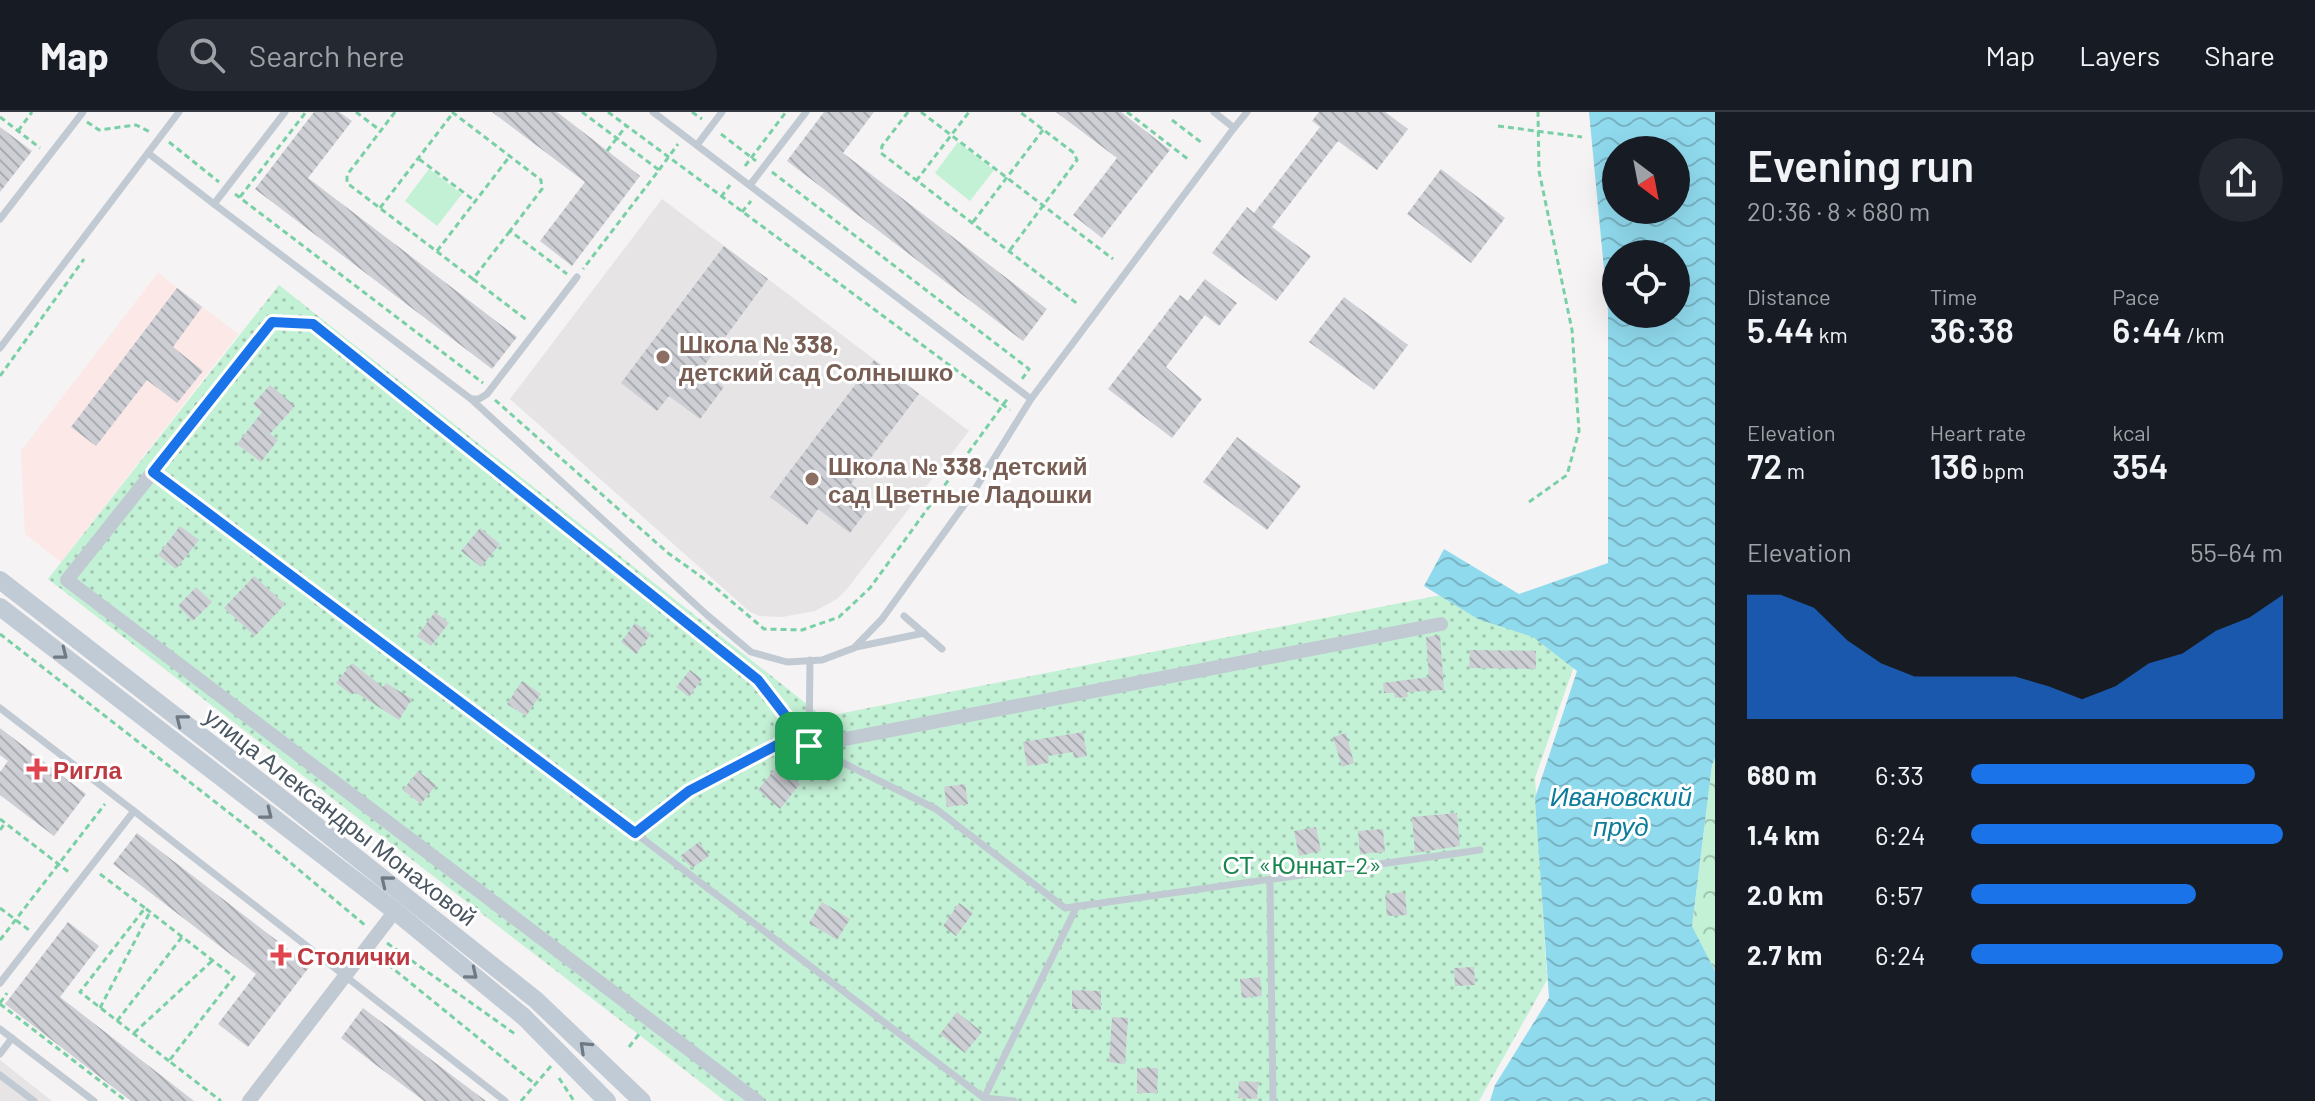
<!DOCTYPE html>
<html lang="en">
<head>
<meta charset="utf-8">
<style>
	:root { --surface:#171b24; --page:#242831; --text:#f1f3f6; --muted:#9ea1a6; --line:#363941; --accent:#1a73e8 }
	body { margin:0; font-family:Barlow,sans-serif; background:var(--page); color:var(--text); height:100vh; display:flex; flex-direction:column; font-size:30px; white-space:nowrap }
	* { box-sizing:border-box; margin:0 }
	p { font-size:26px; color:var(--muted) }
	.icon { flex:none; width:44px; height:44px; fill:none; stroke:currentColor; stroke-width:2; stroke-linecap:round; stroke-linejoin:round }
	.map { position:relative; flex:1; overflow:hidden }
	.sheet { display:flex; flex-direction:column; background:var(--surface); width:600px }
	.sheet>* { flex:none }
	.needle { width:52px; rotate:148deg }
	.tools { position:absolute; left:1602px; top:24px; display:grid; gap:16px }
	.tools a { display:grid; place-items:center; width:88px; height:88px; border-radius:50%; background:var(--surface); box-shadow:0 8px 32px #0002; font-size:40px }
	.pin { position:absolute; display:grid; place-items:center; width:68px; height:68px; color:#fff; margin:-34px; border-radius:16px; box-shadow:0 4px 12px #0006 }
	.round { display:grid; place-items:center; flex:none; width:84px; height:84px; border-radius:42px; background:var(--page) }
	.headline { display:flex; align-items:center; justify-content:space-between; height:136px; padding:0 32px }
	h1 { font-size:44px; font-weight:600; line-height:60px }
	.figures { display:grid; grid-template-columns:repeat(3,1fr); gap:12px; height:136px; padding:8px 32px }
	.figures div { display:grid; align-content:center }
	.figures b { font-size:34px; font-weight:600 }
	.figures small { font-size:22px; font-weight:400 }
	.figures p { font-size:22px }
	.chart { height:224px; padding:16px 32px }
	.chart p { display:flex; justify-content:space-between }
	.chart svg { width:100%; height:144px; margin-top:8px; fill:var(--accent); opacity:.7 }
	ul { padding:0 32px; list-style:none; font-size:26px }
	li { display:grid; grid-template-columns:128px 96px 1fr; align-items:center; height:60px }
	li i { height:20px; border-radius:10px; background:var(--accent) }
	header { display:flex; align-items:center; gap:48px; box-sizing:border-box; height:112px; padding:0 40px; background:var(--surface); border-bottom:2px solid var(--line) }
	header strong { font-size:38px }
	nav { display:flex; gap:44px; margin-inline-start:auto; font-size:28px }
	.search { width:560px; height:72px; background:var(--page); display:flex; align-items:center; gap:20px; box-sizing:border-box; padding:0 28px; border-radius:44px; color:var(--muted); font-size:30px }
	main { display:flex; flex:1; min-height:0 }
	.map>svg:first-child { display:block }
	.education { fill:#e6e4e5 }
	.medical { fill:#fce8e6 }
	.grass { fill:url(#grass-dots) }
	.forest { fill:url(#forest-crowns) }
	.park { fill:#c3f1d5 }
	.water { fill:url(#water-waves); fill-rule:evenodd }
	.building { fill:url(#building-back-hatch) }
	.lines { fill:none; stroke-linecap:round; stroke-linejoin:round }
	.path { stroke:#7ad0a6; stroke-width:3; stroke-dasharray:6 4; stroke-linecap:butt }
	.lane { stroke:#c1cad2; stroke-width:7 }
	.street { stroke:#c1cad2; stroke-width:14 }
	.secondary { stroke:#c1cbd6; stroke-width:18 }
	.oneway { stroke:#6e7984 }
	.route-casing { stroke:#fff; stroke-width:16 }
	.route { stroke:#1a73e8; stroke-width:10 }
	.education-dot { fill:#8d6e63; stroke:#fff; stroke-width:3 }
	.health-dot { fill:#e0444e; stroke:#fff; stroke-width:3 }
	.labels { text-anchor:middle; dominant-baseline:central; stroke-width:6; stroke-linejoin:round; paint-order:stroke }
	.education-label { font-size:24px; font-weight:bold; fill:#785e54; stroke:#fff; text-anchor:start }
	.health-label { font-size:24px; font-weight:bold; fill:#be3a42; stroke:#fff; text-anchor:start }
	.street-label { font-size:24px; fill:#4a5661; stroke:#fff }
	.park-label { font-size:24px; fill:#17864f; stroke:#fff }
	.water-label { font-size:26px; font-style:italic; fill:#0c7c9b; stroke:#fff }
</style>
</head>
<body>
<header>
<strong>Map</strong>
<div class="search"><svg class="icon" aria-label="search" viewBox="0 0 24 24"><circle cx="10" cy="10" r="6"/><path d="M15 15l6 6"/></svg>Search here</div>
<nav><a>Map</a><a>Layers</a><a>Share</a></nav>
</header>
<main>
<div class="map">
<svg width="1715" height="989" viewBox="0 0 1715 989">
	<defs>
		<pattern id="grass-dots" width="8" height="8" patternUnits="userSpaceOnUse" patternTransform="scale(2)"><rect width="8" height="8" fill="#c3f1d5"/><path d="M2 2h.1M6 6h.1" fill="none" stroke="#a0c6b0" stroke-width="1.8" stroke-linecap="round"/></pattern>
		<pattern id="forest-crowns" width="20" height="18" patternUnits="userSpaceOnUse" patternTransform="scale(2)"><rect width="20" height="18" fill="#c3f1d5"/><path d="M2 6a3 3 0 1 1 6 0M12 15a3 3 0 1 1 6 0" fill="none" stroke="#a0c6b0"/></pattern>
		<pattern id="water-waves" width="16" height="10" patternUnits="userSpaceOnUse" patternTransform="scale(2)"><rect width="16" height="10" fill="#90daee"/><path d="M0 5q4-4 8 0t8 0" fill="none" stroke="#78b4c4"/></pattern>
		<pattern id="building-back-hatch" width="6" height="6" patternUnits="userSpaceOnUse" patternTransform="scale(2)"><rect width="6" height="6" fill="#cdcfd5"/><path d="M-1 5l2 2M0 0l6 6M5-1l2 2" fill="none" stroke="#a8abb0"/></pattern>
	</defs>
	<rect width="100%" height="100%" fill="#f5f3f3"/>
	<g class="education">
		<path d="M662,87L969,319L847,477L837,487L815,499L782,505L760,504L750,500L510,287Z"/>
		<path d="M0,948L52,989H0Z"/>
	</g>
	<path class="medical" d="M158,161L238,222L61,450L25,422L21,339Z"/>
	<path class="grass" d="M279,173L823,605L1446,482L1542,526L1575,551L1535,666L1547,868L1479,989H725L48,467Z"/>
	<path class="forest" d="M1715,646V859L1692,814L1712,653Z"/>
	<g class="park">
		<path d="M958,30L994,58L970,89L935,61Z"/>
		<path d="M429,57L462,82L437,114L405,89Z"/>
	</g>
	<path class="water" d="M1589,0H1715V646L1712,653L1692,814L1715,859V989H1490L1495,973L1549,886L1535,686L1577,559L1533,525L1478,507L1424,474L1444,437L1519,482L1608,451V199ZM1616,38H1676V98H1616ZM1616,142H1676V202H1616Z"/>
	<g class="building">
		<path d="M314,0H339L352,9L308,66L517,225L492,257L255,77Z"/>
		<path d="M492,0H557L640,64L572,154L540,129L585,70Z"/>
		<path d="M824,0H874L843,41L1047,197L1023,229L787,49Z"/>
		<path d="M1056,0H1121L1170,38L1102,126L1073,103L1117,46Z"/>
		<path d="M1319,0H1385L1408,17L1377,58L1338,29L1272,115L1311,144L1276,189L1212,141L1247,95L1254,101L1320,15L1312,9Z"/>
		<path d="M0,15L32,39L0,80Z"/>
		<path d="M1441,57L1505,106L1471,151L1407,102Z"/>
		<path d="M724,134L768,167L701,258L724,275L700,307L669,284L657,299L621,271Z"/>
		<path d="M1205,167L1237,191L1219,214L1205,203L1166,255L1202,287L1172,326L1108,277L1180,183L1188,189Z"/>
		<path d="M177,176L202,195L173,235L203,259L177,291L147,268L96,334L71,315Z"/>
		<path d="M1344,185L1408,233L1374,278L1309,230Z"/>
		<path d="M874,248L919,282L851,372L874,389L850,421L818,397L807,413L770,385Z"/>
		<path d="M270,273L295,294L270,322L278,328L261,350L237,332L262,300L253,292Z"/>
		<path d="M1237,325L1301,374L1267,418L1203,370Z"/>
		<path d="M180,414L199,428L176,457L158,443Z"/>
		<path d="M480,416L500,432L481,455L461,439Z"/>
		<path d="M254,464L285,492L255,524L224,496Z"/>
		<path d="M196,475L212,490L193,509L178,494Z"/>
		<path d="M435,500L449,511L431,534L417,524Z"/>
		<path d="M635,511L651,522L636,542L621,530Z"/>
		<path d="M1440,523L1444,578L1407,580L1408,585L1395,586L1394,581H1384L1383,571L1429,565L1426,525Z"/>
		<path d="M1470,538L1536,539V557L1469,556Z"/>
		<path d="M352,551L383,575L386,571L412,587L399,608L355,580L352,583L336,571Z"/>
		<path d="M690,558L702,567L689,585L676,575Z"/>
		<path d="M522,569L541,582L526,604L507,592Z"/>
		<path d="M0,616L86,682L54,724L0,683V660L8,649L0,643Z"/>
		<path d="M1083,620L1087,644L1074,646L1073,640L1048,644L1049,651L1027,654L1023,630Z"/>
		<path d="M1346,621L1354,651L1342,655L1333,625Z"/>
		<path d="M777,654L800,672L780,697L758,678Z"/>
		<path d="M418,659L436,673L421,692L403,678Z"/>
		<path d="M965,672L968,692L947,695L944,675Z"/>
		<path d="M1457,701L1460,734L1415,741L1412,705Z"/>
		<path d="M1316,715L1321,739L1299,744L1294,719Z"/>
		<path d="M1383,717L1385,740L1360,742L1358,719Z"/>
		<path d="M137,721L310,854L248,935L218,912L256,862L113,752Z"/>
		<path d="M699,730L709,744L692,756L680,744Z"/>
		<path d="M1405,780L1407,803L1387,804L1385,782Z"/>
		<path d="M822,790L850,807L837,828L809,811Z"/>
		<path d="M959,791L973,801L956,824L943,814Z"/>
		<path d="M68,810L99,834L60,885L194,989H131L5,892Z"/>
		<path d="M1474,855L1475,873L1455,874L1454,856Z"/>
		<path d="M1260,865L1262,884L1242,886L1240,867Z"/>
		<path d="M1072,878L1101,879V898L1072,897Z"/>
		<path d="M363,896L462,971L486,989H424L376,953L341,926Z"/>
		<path d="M957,900L982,920L965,941L940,922Z"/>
		<path d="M1112,905L1128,906L1125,952L1109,950Z"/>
		<path d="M1137,956H1158L1157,981H1137Z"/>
		<path d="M1239,969L1258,970L1257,987L1238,986Z"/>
	</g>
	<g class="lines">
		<g class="path">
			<path d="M356,0L381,19"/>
			<path d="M395,0L347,63V71L473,167L510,119"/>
			<path d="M452,0L541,68L542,77L510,119L567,162"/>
			<path d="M582,0L659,58L583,157"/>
			<path d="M608,0L1010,298"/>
			<path d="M692,0L702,7"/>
			<path d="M908,0L882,34L881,41L1079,193"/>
			<path d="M921,0L1113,147"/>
			<path d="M1127,0L1189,48"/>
			<path d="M0,5L40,36"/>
			<path d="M1172,8L1202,31"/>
			<path d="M87,10L99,18L136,13L152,21"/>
			<path d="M1498,14L1582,25"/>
			<path d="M18,19L32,0"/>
			<path d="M721,22L756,49"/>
			<path d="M169,30L219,70"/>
			<path d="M607,39L626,14"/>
			<path d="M419,47L475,89"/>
			<path d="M745,54L786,0"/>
			<path d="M659,58L678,32"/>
			<path d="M772,60L1029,257L1022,267"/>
			<path d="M916,69L969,0"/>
			<path d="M235,82L483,271"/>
			<path d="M240,85L306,0"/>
			<path d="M721,85L730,73"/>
			<path d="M380,96L453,1"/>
			<path d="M742,100L751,89"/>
			<path d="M973,110L1043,18"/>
			<path d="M1010,138L1077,48L1074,41L1020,0"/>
			<path d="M437,139L510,44"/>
			<path d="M473,167L528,209"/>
			<path d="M0,264L84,147"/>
			<path d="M495,288L668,441L710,471L764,517L802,518L839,505L870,476L1008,286"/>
			<path d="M1529,390L1567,363L1579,319L1572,218L1539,59L1538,0"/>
			<path d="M0,522L255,721L366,814"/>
			<path d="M0,707L70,761"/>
			<path d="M0,718L5,711"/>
			<path d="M100,762L145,796"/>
			<path d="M0,796L29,818"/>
			<path d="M0,828L105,692"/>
			<path d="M387,831L515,922"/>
			<path d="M380,846L535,972"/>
			<path d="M0,891L7,881"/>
			<path d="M0,892L126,989"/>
			<path d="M100,896L150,800"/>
			<path d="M117,909L182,825"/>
			<path d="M134,921L213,848"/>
			<path d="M629,935L640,921"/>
			<path d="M169,949L80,880L145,796L234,865L169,949L221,989"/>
			<path d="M559,966L574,989"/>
			<path d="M521,989L551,954"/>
		</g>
		<g class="lane">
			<path d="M285,0L214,92L471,287H479L487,282L577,165"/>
			<path d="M653,0L1031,287L1234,16L1214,0"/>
			<path d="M1234,16L1247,0"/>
			<path d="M697,33L722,0"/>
			<path d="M148,41L214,92"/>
			<path d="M750,73L806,0"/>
			<path d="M0,107L83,0"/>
			<path d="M0,236L179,0"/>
			<path d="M471,287L707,503L751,540L787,550L822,548L854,536L882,507L972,382L1031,287"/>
			<path d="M153,361L635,721"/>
			<path d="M904,504L942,537"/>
			<path d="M856,535L924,521"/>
			<path d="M0,596L134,699"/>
			<path d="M809,630L810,548"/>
			<path d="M1270,769L1273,989"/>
			<path d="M0,871L134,699L505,989"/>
			<path d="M0,917L94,989"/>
			<path d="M0,942L12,926"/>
			<path d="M0,963L34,989"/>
			<path d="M984,986L1077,794"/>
			<path d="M1014,989L984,986L635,721L689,679L777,633L809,634L936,697L1065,796L1480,738"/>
		</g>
		<g class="street">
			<path d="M249,989L395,799"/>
			<path d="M757,989L67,468L272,210L313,212L758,568L809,634L1441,512"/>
		</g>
		<g class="secondary">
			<path d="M0,468L294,696L536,888L642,989"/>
			<path d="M0,495L395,799L524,905L607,989"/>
		</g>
	</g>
	<defs><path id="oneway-chevron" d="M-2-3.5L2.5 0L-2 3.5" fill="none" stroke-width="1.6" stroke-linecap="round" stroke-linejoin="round" transform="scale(2)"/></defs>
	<g class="oneway">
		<use href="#oneway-chevron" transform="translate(62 542) rotate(38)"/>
		<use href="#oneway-chevron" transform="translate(181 608) rotate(-142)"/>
		<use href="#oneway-chevron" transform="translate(267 702) rotate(38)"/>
		<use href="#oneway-chevron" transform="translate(386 769) rotate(-141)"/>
		<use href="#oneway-chevron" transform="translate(472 862) rotate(39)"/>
		<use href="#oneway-chevron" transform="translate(585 935) rotate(-137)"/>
	</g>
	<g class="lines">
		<defs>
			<path id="route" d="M272,210L313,212L758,568L809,634L777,633L689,679L635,721L153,360Z"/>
		</defs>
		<use href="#route" class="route-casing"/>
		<use href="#route" class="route"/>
	</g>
	<g class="education-dot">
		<circle cx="663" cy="245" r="8"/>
		<circle cx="812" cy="367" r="8"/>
	</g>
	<g class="health-dot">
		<path d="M33 645h8v8h8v8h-8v8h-8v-8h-8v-8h8z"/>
		<path d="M277 831h8v8h8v8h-8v8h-8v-8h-8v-8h8z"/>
	</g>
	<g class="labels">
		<g class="education-label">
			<text x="679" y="231">Школа № 338,<tspan x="679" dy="28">детский сад Солнышко</tspan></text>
			<text x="828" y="353">Школа № 338, детский<tspan x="828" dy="28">сад Цветные Ладошки</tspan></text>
		</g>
		<g class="health-label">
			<text x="53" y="657">Ригла</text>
			<text x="297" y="843">Столички</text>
		</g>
		<g class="street-label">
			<text transform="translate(341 704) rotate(38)">улица Александры Монаховой</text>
		</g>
		<g class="park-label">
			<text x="1302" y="752">СТ «Юннат-2»</text>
		</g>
		<g class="water-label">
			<text x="1621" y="683">Ивановский<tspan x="1621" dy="30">пруд</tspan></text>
		</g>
	</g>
</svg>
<div class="tools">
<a><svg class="needle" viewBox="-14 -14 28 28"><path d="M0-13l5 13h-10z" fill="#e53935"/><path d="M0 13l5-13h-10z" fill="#9ea1a6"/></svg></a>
<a><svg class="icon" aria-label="locate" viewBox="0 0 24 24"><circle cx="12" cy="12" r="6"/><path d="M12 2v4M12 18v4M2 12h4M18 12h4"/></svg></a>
</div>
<div class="pin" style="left:809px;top:634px;background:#1e9e55"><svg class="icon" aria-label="arrive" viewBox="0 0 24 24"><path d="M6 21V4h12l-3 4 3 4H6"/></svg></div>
</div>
<section class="sheet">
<div class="headline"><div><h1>Evening run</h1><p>20:36 · 8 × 680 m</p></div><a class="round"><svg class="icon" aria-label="share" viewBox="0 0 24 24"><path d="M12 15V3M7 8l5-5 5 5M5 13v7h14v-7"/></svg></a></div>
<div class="figures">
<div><p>Distance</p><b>5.44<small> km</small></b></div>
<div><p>Time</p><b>36:38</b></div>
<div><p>Pace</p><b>6:44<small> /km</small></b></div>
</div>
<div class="figures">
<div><p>Elevation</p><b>72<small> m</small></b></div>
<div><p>Heart rate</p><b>136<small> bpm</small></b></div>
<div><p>kcal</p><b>354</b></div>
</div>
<div class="chart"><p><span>Elevation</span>55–64 m</p>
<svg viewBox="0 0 160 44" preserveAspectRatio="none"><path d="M0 44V6L10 6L20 10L30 20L40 27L50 31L60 31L70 31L80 31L90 34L100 38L110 34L120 27L130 24L140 17L150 13L160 6V44z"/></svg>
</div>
<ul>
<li><b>680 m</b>6:33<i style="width:91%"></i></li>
<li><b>1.4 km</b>6:24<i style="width:100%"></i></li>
<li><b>2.0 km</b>6:57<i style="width:72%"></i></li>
<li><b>2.7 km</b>6:24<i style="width:100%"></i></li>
</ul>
</section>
</main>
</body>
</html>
